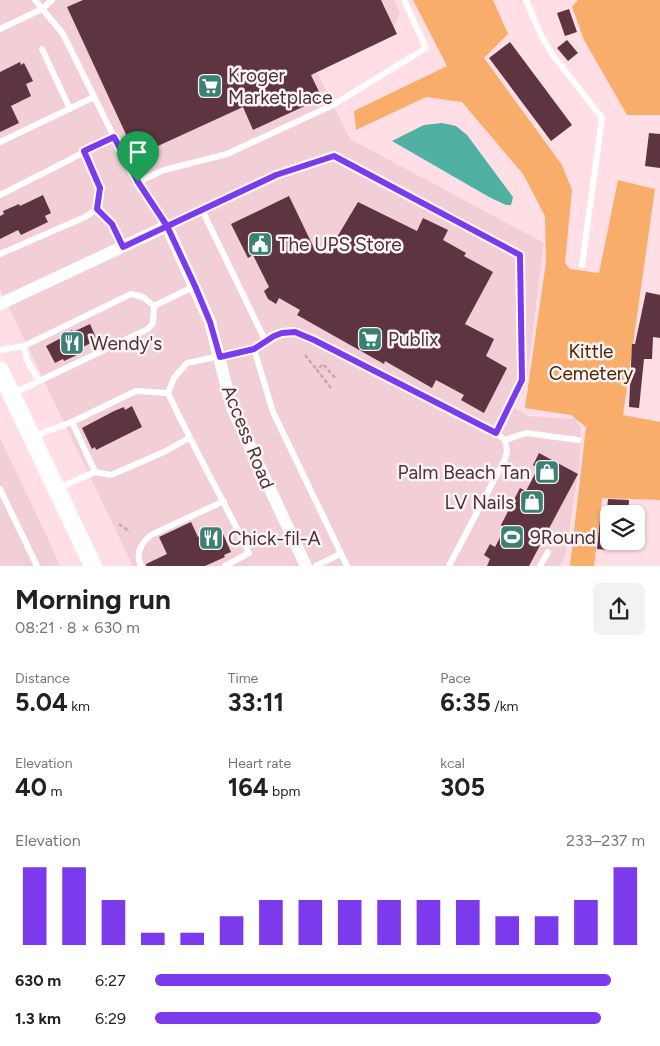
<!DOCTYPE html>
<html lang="en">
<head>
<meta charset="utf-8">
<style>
	:root { --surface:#fff; --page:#f2f2f2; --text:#222; --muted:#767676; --accent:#7c3aed }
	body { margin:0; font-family:Figtree,sans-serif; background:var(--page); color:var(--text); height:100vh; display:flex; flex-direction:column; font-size:19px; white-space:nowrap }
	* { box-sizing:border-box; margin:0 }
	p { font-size:16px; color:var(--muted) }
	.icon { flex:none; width:28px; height:28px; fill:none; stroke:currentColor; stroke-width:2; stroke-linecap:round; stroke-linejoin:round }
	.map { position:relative; height:566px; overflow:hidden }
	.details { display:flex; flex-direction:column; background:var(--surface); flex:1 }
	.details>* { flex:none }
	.tools { position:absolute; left:600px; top:505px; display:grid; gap:10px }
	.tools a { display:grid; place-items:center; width:45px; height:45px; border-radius:8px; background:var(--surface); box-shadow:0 1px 4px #0004; font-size:25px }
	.pin { position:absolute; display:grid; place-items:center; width:42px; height:42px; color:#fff; margin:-51px -21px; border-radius:50% 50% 50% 0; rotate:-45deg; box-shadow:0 0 5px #0007 }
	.pin .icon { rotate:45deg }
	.round { display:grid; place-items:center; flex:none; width:52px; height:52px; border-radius:8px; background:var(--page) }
	.head { display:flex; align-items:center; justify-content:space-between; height:85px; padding:0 15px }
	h1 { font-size:28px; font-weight:700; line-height:38px }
	.stats { display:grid; grid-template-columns:repeat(3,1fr); gap:8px; height:85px; padding:5px 15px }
	.stats div { display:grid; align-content:center }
	.stats b { font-size:25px; font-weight:700 }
	.stats small { font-size:14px; font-weight:400 }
	.stats p { font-size:14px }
	.chart { height:140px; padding:10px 15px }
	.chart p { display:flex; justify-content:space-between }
	.chart svg { width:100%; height:90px; margin-top:5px; stroke:var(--accent); stroke-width:6 }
	ul { padding:0 15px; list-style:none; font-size:16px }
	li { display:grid; grid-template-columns:80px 60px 1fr; align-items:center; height:38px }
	li i { height:12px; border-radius:6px; background:var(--accent) }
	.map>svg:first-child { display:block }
	.built { fill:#f2ced6 }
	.green { fill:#f9ad6b }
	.water { fill:#4eb1a1 }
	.building { fill:#5e3441 }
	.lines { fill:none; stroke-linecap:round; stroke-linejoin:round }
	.path { stroke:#c5a8af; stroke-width:2.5; stroke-dasharray:4 2.5; stroke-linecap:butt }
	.lane { stroke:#fff; stroke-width:6 }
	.street { stroke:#fff; stroke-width:12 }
	.secondary { stroke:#fff; stroke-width:18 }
	.route-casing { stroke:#fff; stroke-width:10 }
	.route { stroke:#7c3aed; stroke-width:6 }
	.labels { text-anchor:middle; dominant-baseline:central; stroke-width:5; stroke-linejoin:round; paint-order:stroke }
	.poi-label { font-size:19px; fill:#483339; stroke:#fdf2f4; text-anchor:start }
	.park-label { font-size:19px; fill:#4c2600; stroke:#fdf2f4 }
	.street-label { font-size:19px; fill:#483339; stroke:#fdf2f4 }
</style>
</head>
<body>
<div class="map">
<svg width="660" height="566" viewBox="0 0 660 566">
	<rect width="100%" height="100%" fill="#ffdee6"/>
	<g class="built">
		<path d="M0,0H394L400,13L391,33L316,70L350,139L544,243L526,386L515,408L528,416L575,419L581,428L579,467L565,557L560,566H133L0,289Z"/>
		<path d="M0,438L47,537L60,566H0Z"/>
	</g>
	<g class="green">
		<path d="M413,0H493L508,34L484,58L562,165L572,190L565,263L570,269L599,273L618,180L655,189L623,415L660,422V500L602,498L594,566H570L586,427L571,415L525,408L546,262L545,216L523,174L462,102L426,97L356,130L354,111L447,66Z"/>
		<path d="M578,0H660V115H627L584,40L572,7Z"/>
	</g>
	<path class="water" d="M442,123L456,126L467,135L513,197L511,205H506L489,197L392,141L424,125Z"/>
	<g class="building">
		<path d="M83,0H381L397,34L311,75L322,98L253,130L243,107L136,156L67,7Z"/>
		<path d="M569,9L577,32L565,36L557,13Z"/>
		<path d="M567,40L578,53L568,61L557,48Z"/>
		<path d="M510,42L572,125L551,141L489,58Z"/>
		<path d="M20,62L21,65L24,63L33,81L26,84L31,96L11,106L19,123L0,132V72Z"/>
		<path d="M649,133L660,134V168L645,166Z"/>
		<path d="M43,195L51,213L45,216L48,222L21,235L18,230L0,239V216L4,214L3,211L19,204L20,206Z"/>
		<path d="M289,196L313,246L327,254L358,202L417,231L423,218L448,230L443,240L466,253L464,256L493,272L465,324L494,339L486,356L507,368L484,413L461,400L464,395L436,380L432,388L385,361L384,364L297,315L300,310L279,298L276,304L268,299L264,291L269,287L253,255L248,258L231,224Z"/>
		<path d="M646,292L660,295V338L653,337L652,359H644L639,408L629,407L632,344H635Z"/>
		<path d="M90,324L97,340L75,351L77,355L64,361L63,359L55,363L46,346L61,338L60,336L72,330L73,332Z"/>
		<path d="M132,406L142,427L96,450L95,447L92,449L82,428L114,411L124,407L125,410Z"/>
		<path d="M539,453L578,474L529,566H487L490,559L484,555L490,544L495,547L505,528L501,525L520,488L526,491L538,468L533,465Z"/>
		<path d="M608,499L629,500L628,514H609V550L597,549L601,509L607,510Z"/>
		<path d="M191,522L198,537L220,527L231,552L224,555L225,557L205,566H146V564L167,554L159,537Z"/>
	</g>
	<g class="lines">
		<g class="path">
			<path d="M305,355L317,370"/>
			<path d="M331,388L317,370L323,364L336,379"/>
			<path d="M119,524L130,532"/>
		</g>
		<g class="lane">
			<path d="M35,0L63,34L127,163L167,226L276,175L333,156L520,255L521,380L496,433"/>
			<path d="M526,0L541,35L552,54L602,118L582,265"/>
			<path d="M0,29L42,9L52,0"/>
			<path d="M42,49L70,109"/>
			<path d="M0,142L94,97"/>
			<path d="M138,182L164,170L227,154L333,105L426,48L404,0"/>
			<path d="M0,195L114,137"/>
			<path d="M97,209L112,224L123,247"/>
			<path d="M202,210L265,340"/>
			<path d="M0,254L85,217L97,209L100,188L84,151"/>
			<path d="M154,306L195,286"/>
			<path d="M24,346L27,360L39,381"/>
			<path d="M254,349L273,412L347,566"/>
			<path d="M0,350L24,346L131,294L143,297L154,306"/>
			<path d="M12,394L148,329L153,323L154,306"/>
			<path d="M72,422L95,472"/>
			<path d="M34,436L72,422L136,391L168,393"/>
			<path d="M505,440L526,433L578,440"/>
			<path d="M58,488L95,472L111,475L164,452L189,438"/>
			<path d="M0,489L37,566"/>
			<path d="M141,566C135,553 141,543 151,535L224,501"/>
			<path d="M225,566L249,553C223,499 193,447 168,393L174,378L187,363L254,349L274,336L282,333L295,332L314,340L496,433L505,440L507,451L505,459L449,566"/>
			<path d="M316,566L340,554"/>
			<path d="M540,566L548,552"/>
		</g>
		<path class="street" d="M0,304L167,226L210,322L232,408L306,566"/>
		<path class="secondary" d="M0,370L93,566"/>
	</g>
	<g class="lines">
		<defs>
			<path id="route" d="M138,182L167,226L195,286L210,322L220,357L254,349L274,336L282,333L295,332L314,340L496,433L522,380L520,255L334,156L276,175L123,247L112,224L97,209L100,188L84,151L114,137L138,182"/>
		</defs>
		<use href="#route" class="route-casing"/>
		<use href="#route" class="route"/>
	</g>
	<defs>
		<symbol id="supermarket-square" viewBox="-11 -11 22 22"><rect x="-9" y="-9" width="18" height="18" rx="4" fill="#3b8074" stroke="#fdf2f4"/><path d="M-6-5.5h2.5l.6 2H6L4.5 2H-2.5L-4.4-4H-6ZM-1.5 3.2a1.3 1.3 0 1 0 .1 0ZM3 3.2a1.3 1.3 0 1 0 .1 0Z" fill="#fff"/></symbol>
		<symbol id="civic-square" viewBox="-11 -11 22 22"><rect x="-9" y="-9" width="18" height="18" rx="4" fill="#3b8074" stroke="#fdf2f4"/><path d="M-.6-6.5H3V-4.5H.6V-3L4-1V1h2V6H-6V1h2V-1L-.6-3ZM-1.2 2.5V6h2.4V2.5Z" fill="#fff"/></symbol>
		<symbol id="restaurant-square" viewBox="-11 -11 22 22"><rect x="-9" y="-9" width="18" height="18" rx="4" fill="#3b8074" stroke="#fdf2f4"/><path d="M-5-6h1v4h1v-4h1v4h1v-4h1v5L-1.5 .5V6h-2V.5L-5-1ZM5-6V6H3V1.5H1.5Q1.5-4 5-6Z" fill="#fff"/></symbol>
		<symbol id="shop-square" viewBox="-11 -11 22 22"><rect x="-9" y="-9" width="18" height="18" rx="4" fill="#3b8074" stroke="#fdf2f4"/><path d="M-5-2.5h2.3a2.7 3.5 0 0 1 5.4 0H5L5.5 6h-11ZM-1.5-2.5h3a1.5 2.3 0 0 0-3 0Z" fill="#fff"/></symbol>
		<symbol id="stadium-square" viewBox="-11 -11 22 22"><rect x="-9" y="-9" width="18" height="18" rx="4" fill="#3b8074" stroke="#fdf2f4"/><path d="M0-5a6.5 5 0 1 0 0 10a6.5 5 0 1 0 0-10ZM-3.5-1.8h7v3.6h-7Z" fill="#fff"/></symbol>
	</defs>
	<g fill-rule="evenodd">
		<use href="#supermarket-square" x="196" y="72" width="28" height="28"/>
		<use href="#civic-square" x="246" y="230" width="28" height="28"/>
		<use href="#supermarket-square" x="356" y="325" width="28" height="28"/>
		<use href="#restaurant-square" x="58" y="329" width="28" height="28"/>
		<use href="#shop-square" x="533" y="458" width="28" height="28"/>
		<use href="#shop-square" x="518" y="488" width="28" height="28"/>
		<use href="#stadium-square" x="498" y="523" width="28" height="28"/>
		<use href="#restaurant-square" x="197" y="524" width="28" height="28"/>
	</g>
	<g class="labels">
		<g class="poi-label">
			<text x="228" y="75">Kroger<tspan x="228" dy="22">Marketplace</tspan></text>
			<text x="278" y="244">The UPS Store</text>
			<text x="388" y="339">Publix</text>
			<text x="90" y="343">Wendy's</text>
			<text x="530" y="472" text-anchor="end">Palm Beach Tan</text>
			<text x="514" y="502" text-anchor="end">LV Nails</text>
			<text x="530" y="537">9Round</text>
			<text x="228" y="538">Chick-fil-A</text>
		</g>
		<g class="park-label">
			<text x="591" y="351">Kittle<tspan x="591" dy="22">Cemetery</tspan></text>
		</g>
		<g class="street-label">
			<text transform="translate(248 437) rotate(68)">Access Road</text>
		</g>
	</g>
</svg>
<div class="tools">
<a><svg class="icon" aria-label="layers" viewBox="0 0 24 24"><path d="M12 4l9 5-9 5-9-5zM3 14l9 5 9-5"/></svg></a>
</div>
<div class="pin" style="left:138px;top:182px;background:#1e9e55"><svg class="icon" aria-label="arrive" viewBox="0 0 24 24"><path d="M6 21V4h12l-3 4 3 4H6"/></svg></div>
</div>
<section class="details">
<div class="head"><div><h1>Morning run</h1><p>08:21 · 8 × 630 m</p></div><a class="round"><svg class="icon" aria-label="share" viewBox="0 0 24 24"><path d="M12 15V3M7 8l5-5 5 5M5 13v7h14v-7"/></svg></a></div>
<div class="stats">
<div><p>Distance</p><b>5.04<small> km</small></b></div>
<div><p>Time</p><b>33:11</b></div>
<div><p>Pace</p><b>6:35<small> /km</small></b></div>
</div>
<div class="stats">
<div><p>Elevation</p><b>40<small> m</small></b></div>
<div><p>Heart rate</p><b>164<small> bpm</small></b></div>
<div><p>kcal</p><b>305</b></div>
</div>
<div class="chart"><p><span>Elevation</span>233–237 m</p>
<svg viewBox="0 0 160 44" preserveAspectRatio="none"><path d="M5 44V6M15 44V6M25 44V22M35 44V38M45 44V38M55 44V30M65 44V22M75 44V22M85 44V22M95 44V22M105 44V22M115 44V22M125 44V30M135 44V30M145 44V22M155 44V6"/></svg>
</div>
<ul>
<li><b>630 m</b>6:27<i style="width:93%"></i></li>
<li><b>1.3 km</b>6:29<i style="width:91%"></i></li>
</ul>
</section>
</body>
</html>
